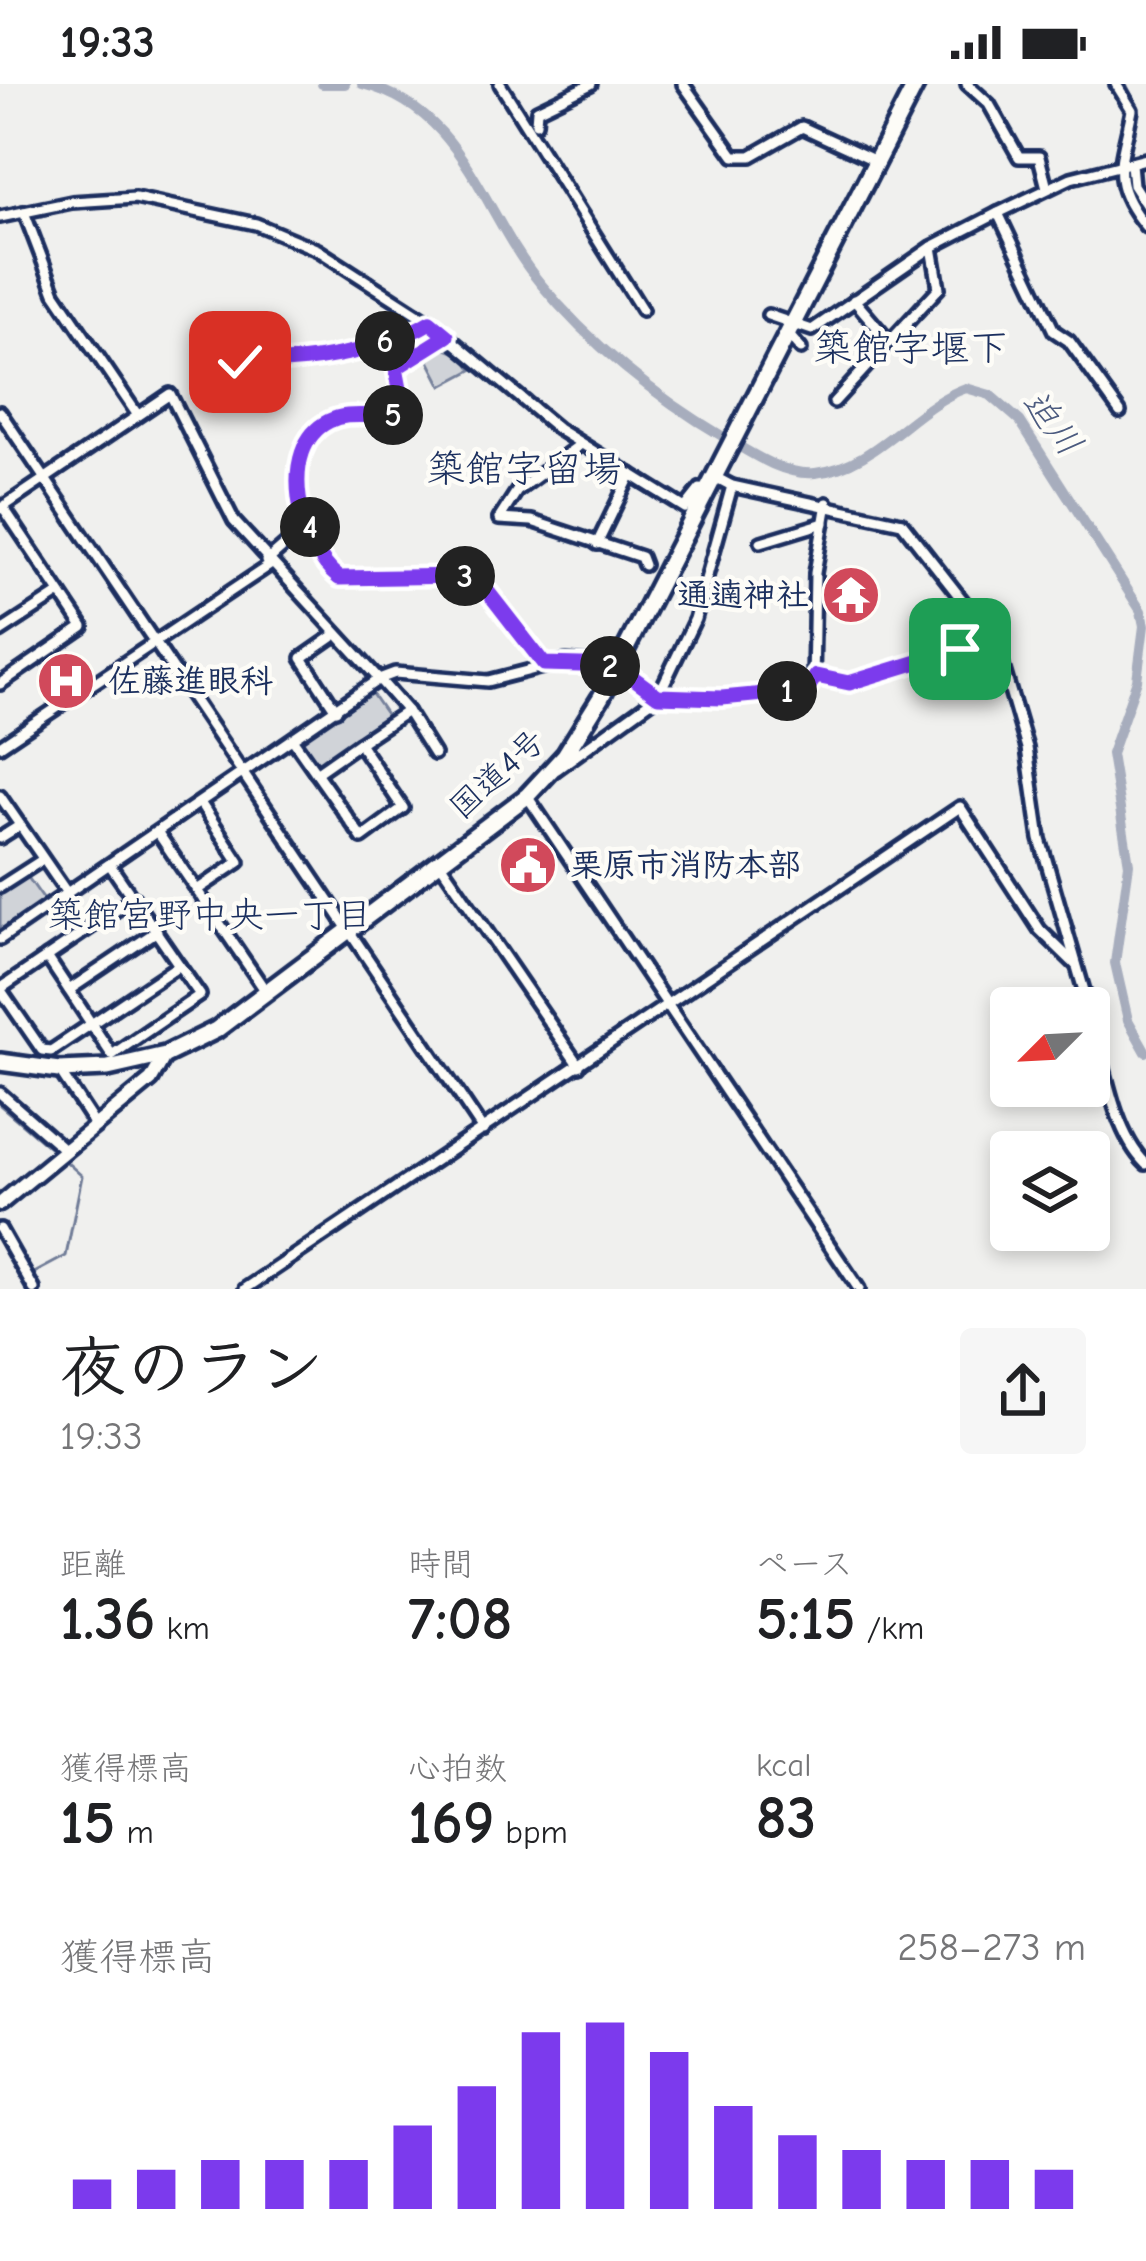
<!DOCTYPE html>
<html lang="ja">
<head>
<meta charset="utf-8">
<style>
	:root { --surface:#fff; --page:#f6f6f6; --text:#202124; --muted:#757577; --accent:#7c3aed }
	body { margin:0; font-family:"Comic Neue","Klee One",sans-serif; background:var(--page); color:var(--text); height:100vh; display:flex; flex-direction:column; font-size:45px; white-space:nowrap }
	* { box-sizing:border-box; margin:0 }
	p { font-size:39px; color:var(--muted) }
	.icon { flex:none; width:66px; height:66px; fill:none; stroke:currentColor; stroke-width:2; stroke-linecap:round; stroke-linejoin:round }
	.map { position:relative; height:1205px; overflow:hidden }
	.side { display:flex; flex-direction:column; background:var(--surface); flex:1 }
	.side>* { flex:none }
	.needle { width:78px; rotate:246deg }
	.tools { position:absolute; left:990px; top:903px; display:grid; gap:24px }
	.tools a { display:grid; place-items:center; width:120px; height:120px; border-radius:12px; background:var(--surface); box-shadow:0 6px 18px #0003; font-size:60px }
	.pin { position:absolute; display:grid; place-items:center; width:102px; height:102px; color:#fff; margin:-51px; border-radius:24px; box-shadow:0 6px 18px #0006 }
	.km { position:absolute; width:60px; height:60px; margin:-30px; border-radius:50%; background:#222; color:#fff; font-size:33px; line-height:60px; text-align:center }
	.round { display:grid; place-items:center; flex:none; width:126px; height:126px; border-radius:12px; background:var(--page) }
	.headline { display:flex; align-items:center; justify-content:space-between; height:204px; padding:0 60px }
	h1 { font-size:66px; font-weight:700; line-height:90px }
	.stats { display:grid; grid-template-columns:repeat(3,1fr); gap:18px; height:204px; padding:12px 60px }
	.stats div { display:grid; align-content:center }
	.stats b { font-size:60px; font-weight:700 }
	.stats small { font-size:33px; font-weight:400 }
	.stats p { font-size:33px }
	.chart { height:336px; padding:24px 60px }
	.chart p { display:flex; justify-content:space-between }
	.chart svg { width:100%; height:216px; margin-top:12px; stroke:var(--accent); stroke-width:6 }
	.status { display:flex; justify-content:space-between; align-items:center; height:84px; padding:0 60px; background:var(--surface); direction:ltr }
	.status svg { height:33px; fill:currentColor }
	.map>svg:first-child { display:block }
	.green { fill:#d0d3d8; stroke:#76819b; stroke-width:3 }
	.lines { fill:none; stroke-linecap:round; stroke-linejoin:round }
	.stream { stroke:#6f7b97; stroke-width:3 }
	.river { stroke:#a7adbd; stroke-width:10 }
	.minor-casing { stroke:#1b2f5e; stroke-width:18 }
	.major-casing { stroke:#1b2f5e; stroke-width:21 }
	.highway-casing { stroke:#1b2f5e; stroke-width:24 }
	.minor { stroke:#fdfcf7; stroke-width:9 }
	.major { stroke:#fdfcf7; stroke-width:12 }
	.highway { stroke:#fdfcf7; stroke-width:15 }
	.route-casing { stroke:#fff; stroke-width:24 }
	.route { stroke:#7c3aed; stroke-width:15 }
	.labels { text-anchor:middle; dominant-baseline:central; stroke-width:9; stroke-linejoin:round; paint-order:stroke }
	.poi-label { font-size:33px; font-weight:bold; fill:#1b2f5e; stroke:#fdfcf7; text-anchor:start }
	.street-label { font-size:33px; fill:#1b2f5e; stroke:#fdfcf7 }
	.water-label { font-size:36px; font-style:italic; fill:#4c5b7f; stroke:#fdfcf7 }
	.neighbourhood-label { font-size:36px; fill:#1b2f5e; stroke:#fdfcf7 }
	.quarter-label { font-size:39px; fill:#1b2f5e; stroke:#fdfcf7 }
</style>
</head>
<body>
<div class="status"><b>19:33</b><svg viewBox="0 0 49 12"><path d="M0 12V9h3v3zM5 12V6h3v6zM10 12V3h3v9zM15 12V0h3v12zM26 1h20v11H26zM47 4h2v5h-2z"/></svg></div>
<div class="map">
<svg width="1146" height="1205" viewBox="0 0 1146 1205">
	<rect width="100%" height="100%" fill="#f0f0ee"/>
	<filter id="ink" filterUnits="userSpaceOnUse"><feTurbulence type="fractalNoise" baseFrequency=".00833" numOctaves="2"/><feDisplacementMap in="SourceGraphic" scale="24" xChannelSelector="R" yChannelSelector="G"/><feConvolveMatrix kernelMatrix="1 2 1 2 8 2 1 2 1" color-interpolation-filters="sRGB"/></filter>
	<g filter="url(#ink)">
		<g class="green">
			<path d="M439,262L462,271L472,286L442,302L425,269Z"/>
			<path d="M370,607L388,633L317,681L300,656Z"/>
			<path d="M27,792L46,819L0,850V811Z"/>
		</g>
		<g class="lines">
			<g class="stream">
				<path d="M1126,0L1135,18L1132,47"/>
				<path d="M1130,109L1146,132"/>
				<path d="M0,1021L54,1067"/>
				<path d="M26,1205L21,1196L66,1172L82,1092L61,1073"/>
			</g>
			<g class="river">
				<path d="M322,0H345"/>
				<path d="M362,0C464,25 481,128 540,199C589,259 656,313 722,352C749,368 783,392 815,389C876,383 912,323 966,304L990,311L1020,337L1141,527L1144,542L1137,596L1111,670L1129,780L1115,879L1128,936L1146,968"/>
			</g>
			<defs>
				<g id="minor">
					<path d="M500,0L642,226"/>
					<path d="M683,0L734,72H751L802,43L876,77"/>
					<path d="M967,0L989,20L1019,73H1039L1047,104"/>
					<path d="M1116,0L1132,26C1122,79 1107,96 1146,143"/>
					<path d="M536,39L537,26L591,0"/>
					<path d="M1131,80L1133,101L1146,121"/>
					<path d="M24,128L55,209L137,330"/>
					<path d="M998,129L1054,247L1069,257L1120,328"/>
					<path d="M0,133L72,118L135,114L256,140L318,166L430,238L558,345L685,424L700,405L707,408"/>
					<path d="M854,216L883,250"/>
					<path d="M768,231L812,246L932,163L998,129L1071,94L1146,75"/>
					<path d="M788,250L801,265"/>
					<path d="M447,252L396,284L403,326C379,338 354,325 329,337C275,363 300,465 339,494L463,492L488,507L543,580"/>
					<path d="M240,277C300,282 379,269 430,238"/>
					<path d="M834,318L939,204L932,163"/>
					<path d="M0,328L483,1046"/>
					<path d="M581,360L517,407L499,435L532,437L641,473L644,481"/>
					<path d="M715,393L732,402L902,439L996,559L1027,664L1040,755L1089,924"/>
					<path d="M0,425L170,310L234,437L379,595L395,589L488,597L566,577L617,582L658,612L722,614L805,606L813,599L815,489L827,419"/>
					<path d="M761,458L824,439"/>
					<path d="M597,460L631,390"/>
					<path d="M267,477L309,440"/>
					<path d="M0,548L60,509"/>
					<path d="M335,551L302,574L336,626"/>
					<path d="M816,592L849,600L960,565"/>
					<path d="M0,600L83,543L3,423"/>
					<path d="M407,627L434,670"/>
					<path d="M0,662L270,481"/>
					<path d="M557,685L658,612L695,535L732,402"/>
					<path d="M316,689L359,659"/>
					<path d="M0,712L67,809L379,595L407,627L359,659L403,724L362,754L293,656"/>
					<path d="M527,712L859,1205"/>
					<path d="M158,749L267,909"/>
					<path d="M0,754L19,742"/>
					<path d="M440,779L579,982"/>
					<path d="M0,803L42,776"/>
					<path d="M197,806L239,778L201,720"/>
					<path d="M0,855L67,809"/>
					<path d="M47,873L134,814"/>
					<path d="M0,905L42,966L51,967L179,881L110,781"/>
					<path d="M0,905L47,873L112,971L200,911L179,881"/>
					<path d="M69,906L157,847"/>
					<path d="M1089,925C1103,971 1111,1046 1146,1080"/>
					<path d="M59,986L95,1041"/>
					<path d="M0,1009L65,1066"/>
					<path d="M0,1145L34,1205"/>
					<path d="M245,1205L960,723L1040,846L1076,881"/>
				</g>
				<path id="major" d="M0,1120L151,996L165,971"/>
				<path id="highway" d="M0,978L59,986L108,984L165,971L216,946L527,712L565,671L601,613L916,0"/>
			</defs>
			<use href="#minor" class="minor-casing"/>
			<use href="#major" class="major-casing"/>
			<use href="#highway" class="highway-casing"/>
			<use href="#minor" class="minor"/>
			<use href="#major" class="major"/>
			<use href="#highway" class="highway"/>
		</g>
	</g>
	<g class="lines" filter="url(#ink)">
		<defs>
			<path id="route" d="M240,278C300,282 379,269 430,238L447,252L396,284L404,326C379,338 353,325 329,337C275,364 300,464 339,494L463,492L488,508L544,580L617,582L658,612L722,614L806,606L816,592L849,599L960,565"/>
		</defs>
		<use href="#route" class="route-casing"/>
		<use href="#route" class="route"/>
	</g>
	<defs>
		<symbol id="temple-disc" viewBox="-11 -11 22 22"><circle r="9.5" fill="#d1495b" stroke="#fdfcf7"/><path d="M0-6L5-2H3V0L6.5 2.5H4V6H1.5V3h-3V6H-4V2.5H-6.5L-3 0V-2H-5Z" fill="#fff"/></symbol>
		<symbol id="hospital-disc" viewBox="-11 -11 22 22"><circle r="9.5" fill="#d1495b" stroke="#fdfcf7"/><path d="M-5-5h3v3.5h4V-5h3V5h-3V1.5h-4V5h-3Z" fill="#fff"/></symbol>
		<symbol id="civic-disc" viewBox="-11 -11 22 22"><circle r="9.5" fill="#d1495b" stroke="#fdfcf7"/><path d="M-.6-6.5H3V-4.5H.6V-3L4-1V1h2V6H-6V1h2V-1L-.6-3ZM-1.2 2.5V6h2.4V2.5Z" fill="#fff"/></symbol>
	</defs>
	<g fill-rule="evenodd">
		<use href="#temple-disc" x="818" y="478" width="66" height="66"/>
		<use href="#hospital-disc" x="33" y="564" width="66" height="66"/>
		<use href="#civic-disc" x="495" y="748" width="66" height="66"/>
	</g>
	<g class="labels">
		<g class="poi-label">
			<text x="809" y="511" text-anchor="end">通遖神社</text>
			<text x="108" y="597">佐藤進眼科</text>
			<text x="570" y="781">栗原市消防本部</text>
		</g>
		<g class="street-label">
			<text transform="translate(497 690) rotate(-42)">国道4号</text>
		</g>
		<g class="water-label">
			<text transform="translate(1052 339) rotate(52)">迫川</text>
		</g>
		<g class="neighbourhood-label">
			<text x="210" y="831">築館宮野中央一丁目</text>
		</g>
		<g class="quarter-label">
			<text x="911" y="264">築館字堰下</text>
			<text x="524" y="385">築館字留場</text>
		</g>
	</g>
</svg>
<div class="tools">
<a><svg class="needle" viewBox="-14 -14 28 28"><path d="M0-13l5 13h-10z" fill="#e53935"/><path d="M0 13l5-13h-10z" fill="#757577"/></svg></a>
<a><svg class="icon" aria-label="layers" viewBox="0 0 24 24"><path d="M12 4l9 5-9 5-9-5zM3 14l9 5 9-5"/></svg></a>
</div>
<div class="pin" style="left:960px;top:565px;background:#1e9e55"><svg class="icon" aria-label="arrive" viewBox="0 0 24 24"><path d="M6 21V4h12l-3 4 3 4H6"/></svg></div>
<div class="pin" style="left:240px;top:278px;background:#d93025"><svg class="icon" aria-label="check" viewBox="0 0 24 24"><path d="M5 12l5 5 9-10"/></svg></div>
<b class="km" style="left:787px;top:607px">1</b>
<b class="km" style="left:610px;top:582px">2</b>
<b class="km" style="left:465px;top:492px">3</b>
<b class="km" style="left:310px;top:443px">4</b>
<b class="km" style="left:393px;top:331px">5</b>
<b class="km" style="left:385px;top:257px">6</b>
</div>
<section class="side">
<div class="headline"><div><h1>夜のラン</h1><p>19:33</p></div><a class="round"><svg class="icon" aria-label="share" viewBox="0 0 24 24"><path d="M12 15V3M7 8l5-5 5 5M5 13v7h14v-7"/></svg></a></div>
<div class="stats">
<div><p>距離</p><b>1.36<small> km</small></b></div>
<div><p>時間</p><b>7:08</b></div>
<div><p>ペース</p><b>5:15<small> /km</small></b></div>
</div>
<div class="stats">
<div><p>獲得標高</p><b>15<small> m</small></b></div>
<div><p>心拍数</p><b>169<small> bpm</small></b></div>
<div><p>kcal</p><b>83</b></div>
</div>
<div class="chart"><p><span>獲得標高</span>258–273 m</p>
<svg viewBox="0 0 160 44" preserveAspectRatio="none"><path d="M5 44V38M15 44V36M25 44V34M35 44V34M45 44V34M55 44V27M65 44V19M75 44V8M85 44V6M95 44V12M105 44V23M115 44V29M125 44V32M135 44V34M145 44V34M155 44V36"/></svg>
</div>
</section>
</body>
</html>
